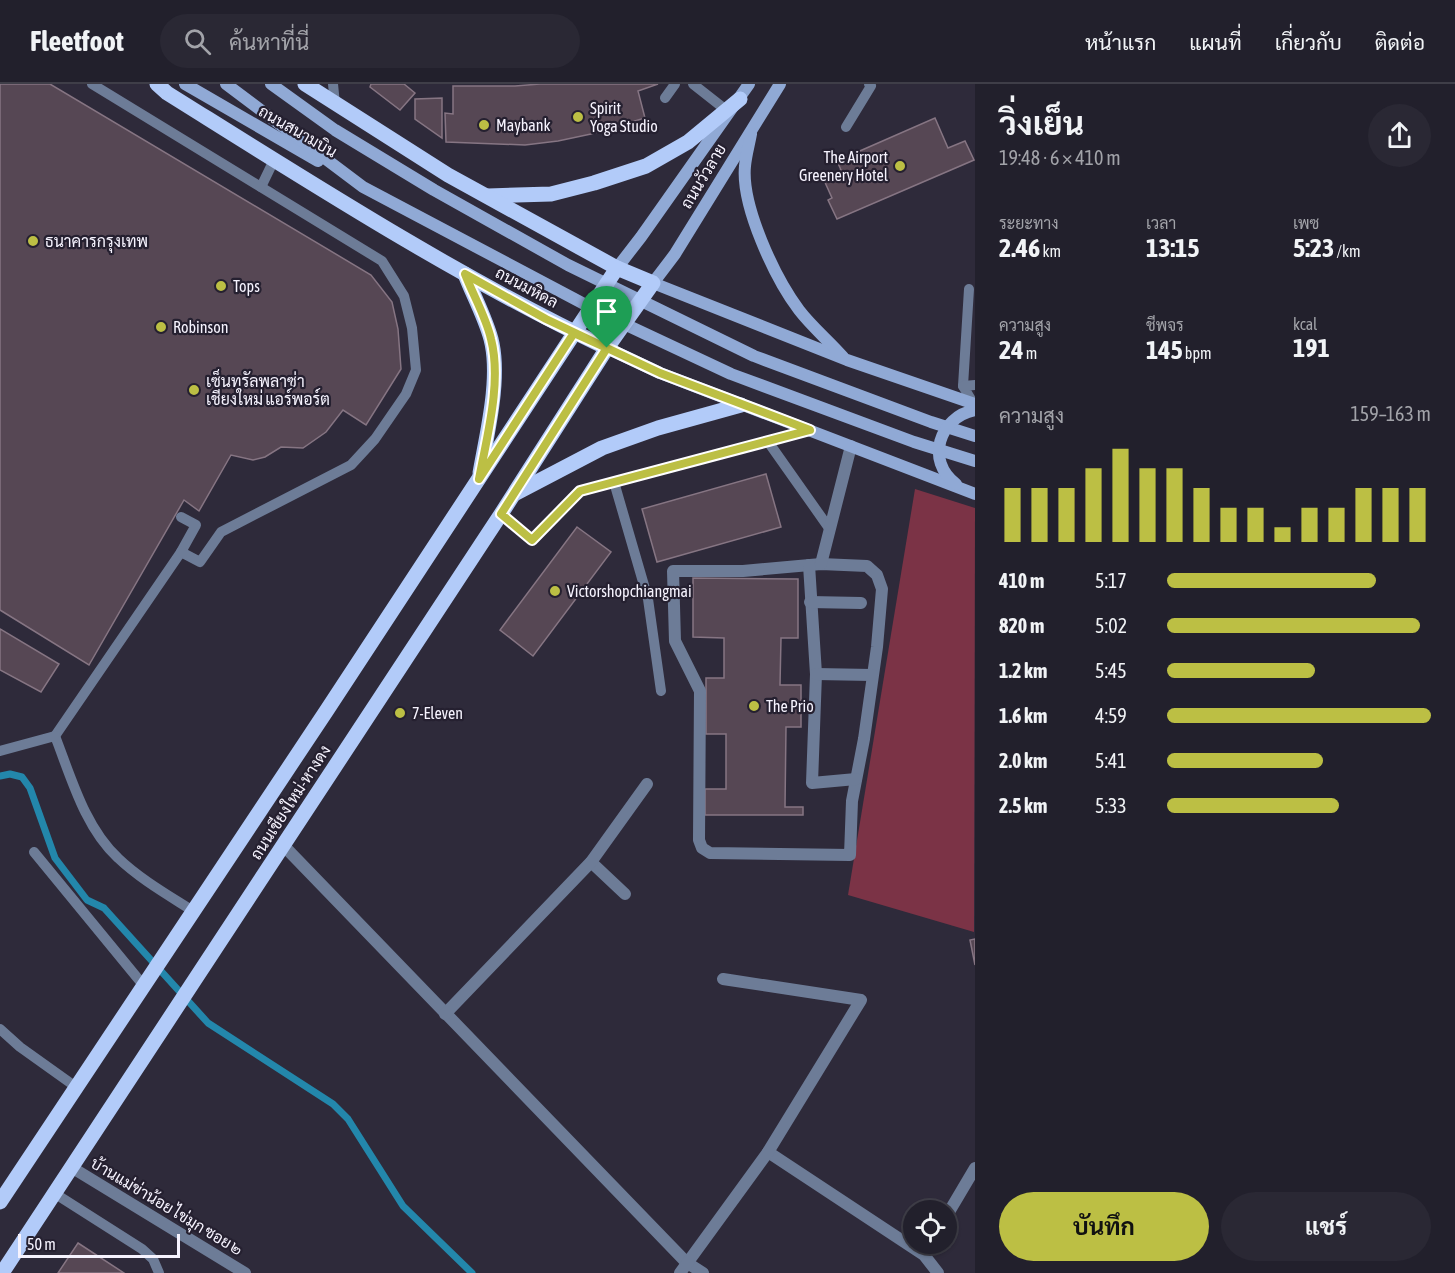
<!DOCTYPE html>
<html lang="th">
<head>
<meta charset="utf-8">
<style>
	:root { --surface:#22202c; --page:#2a2834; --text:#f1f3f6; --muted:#a2a3a9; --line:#3f3e48; --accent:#bcbf44 }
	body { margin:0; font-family:"Asap Condensed",Sarabun,sans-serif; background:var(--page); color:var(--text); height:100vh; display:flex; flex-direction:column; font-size:22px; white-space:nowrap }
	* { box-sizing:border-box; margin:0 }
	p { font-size:20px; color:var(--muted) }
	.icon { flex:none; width:33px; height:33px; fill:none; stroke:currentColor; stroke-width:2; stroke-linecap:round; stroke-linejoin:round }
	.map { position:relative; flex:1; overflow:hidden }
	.details { display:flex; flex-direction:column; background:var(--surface); width:480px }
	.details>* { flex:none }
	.tools { position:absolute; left:903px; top:1116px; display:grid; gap:12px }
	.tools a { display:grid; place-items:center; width:54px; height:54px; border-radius:50%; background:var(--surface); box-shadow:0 2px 4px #0004,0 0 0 2px var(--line); font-size:30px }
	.scale { position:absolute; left:18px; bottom:15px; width:162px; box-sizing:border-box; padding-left:6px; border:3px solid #f6f3fe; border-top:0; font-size:16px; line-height:21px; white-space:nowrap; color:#f6f3fe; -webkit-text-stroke:4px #252030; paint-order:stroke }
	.pin { position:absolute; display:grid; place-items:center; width:51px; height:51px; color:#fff; margin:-62px -26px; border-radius:50% 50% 50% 0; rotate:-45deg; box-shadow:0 0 6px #0007 }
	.pin .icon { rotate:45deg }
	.round { display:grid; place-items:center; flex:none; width:63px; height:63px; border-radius:32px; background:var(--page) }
	.head { display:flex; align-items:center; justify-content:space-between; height:102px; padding:0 24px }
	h1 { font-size:33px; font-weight:700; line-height:45px }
	.stats { display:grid; grid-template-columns:repeat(3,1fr); gap:9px; height:102px; padding:6px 24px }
	.stats div { display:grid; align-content:center }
	.stats b { font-size:26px; font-weight:700 }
	.stats small { font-size:16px; font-weight:400 }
	.stats p { font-size:16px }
	.chart { height:168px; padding:12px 24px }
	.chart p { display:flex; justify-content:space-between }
	.chart svg { width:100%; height:108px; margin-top:6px; stroke:var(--accent); stroke-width:6 }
	.action { display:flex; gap:12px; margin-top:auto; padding:12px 24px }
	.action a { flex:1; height:69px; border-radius:36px; background:var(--accent); color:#111; font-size:24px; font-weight:700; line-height:69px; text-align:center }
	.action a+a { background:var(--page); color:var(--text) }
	ul { padding:0 24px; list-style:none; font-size:20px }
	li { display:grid; grid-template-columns:96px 72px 1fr; align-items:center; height:45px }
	li i { height:15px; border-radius:8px; background:var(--accent) }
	header { display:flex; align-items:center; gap:36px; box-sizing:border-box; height:84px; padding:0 30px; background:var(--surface); border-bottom:2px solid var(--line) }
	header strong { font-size:28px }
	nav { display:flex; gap:33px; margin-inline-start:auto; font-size:21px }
	.search { width:420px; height:54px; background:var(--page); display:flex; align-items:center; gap:15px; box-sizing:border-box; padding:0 21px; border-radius:33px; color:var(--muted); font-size:22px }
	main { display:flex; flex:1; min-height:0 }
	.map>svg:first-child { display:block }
	.green { fill:#7b3346 }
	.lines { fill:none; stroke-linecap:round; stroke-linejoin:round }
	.stream { stroke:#2387ab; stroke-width:7 }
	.building { fill:#564754; stroke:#867583; stroke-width:1.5 }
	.lane { stroke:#6d7c97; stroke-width:10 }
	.street { stroke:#6d7c97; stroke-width:12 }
	.secondary { stroke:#90a9d5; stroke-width:12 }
	.primary { stroke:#b2cbf9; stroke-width:15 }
	.route-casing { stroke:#fff; stroke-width:12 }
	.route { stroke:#bcbf44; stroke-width:8 }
	.poi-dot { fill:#bcbf44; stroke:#252030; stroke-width:2 }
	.labels { text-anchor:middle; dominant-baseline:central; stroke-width:4.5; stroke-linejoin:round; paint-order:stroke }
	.poi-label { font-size:16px; fill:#f6f3fe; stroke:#252030; text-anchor:start }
	.street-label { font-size:16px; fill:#f6f3fe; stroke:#252030 }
</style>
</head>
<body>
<header>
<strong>Fleetfoot</strong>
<div class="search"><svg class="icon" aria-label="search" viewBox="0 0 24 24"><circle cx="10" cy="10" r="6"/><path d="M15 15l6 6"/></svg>ค้นหาที่นี่</div>
<nav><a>หน้าแรก</a><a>แผนที่</a><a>เกี่ยวกับ</a><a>ติดต่อ</a></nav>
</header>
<main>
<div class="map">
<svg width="975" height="1189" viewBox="0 0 975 1189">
	<rect width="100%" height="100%" fill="#2e2a3a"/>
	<path class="green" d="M915,405L975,424L974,848L848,811Z"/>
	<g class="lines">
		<path class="stream" d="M0,692L10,690L22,693L30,704L55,774L87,816L104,824L208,939L333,1020L348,1035L403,1122L472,1189"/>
	</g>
	<g class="building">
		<path d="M0,0H50L371,191L392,218L398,245L401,285L366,341L343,326L326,348L303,364L281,363L265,373L253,376L231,371L199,427L184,416L89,581L0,526Z"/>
		<path d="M371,0H404L415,9L400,26L370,3Z"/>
		<path d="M540,0H658L638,7L645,34L591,50L558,57L525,61L446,58L445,29L453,30V2H515Z"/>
		<path d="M442,14V54L415,35V15Z"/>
		<path d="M935,34L948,64L965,57L974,76L837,135L828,116L832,114L823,94L841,86L837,77Z"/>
		<path d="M766,390L781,443L657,478L642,425Z"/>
		<path d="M577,443L611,468L533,572L500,546Z"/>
		<path d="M693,494L798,495V554H781L780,601H801V643H786L785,723H803V731H705V705H726V650H706V594H724V554L693,553Z"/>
		<path d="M0,545L59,580L41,608L0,586Z"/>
		<path d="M975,855V881L970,856Z"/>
		<path d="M78,1159L124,1189H58Z"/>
	</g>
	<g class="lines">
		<g class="lane">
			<path d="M333,0L335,20"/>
			<path d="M693,0L726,26"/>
			<path d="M665,14L675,0"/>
			<path d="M846,43L871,2L869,0"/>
			<path d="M261,103L274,76"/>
			<path d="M963,302L969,205"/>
			<path d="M973,319L963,302L975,301"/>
			<path d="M769,359L829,444"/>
			<path d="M614,398L648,515L661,607"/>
			<path d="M501,430L532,456L580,407L810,346"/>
			<path d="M181,433L196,441L181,468"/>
			<path d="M55,652L181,468L200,478L221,448L351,381L375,355L406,310L416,286L412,244L404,212L382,177L92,0"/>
			<path d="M0,667L55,652C71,693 85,744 118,774C140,795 168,811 193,827"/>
			<path d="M34,768L144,902"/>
			<path d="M0,945L20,963L76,1003"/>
			<path d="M54,1109L142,1165L153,1175L159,1189"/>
		</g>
		<g class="street">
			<path d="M821,480L867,482L877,491L882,505L877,563L864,655L852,717L850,771L710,769L702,764L699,756L700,607L675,557L673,487H743Z"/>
			<path d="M821,480L851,362"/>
			<path d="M809,481L816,590L812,699L856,695"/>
			<path d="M810,518L861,519"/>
			<path d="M816,590L872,591"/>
			<path d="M283,761L686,1178L703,1189"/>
			<path d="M591,778L625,810"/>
			<path d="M445,930L591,778L647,700"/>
			<path d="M768,1068L924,1171L938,1189"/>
			<path d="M71,1083L245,1189"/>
			<path d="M946,1133L975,1084"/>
			<path d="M680,1189L768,1068L861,916L723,895"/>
		</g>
		<g class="secondary">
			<path d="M185,0L318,77"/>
			<path d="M226,0L363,103L603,230L731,290L914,358L975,377"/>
			<path d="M271,0L335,46L434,106L568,181L754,272L931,338L975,352"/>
			<path d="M780,0L675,170L653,199L847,276L975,320"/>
			<path d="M751,50C749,61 746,71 745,82C741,122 775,194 799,226C812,243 829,257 843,273"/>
			<path d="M617,184L641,153L749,0"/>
			<path d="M607,264L660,289L975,410"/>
			<path d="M956,400C925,377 939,333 975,326"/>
		</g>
		<g class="primary">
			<path d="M157,0L167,9C311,99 454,191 607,264"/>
			<path d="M488,112L551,110L594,99L646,82L688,58L740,15"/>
			<path d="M465,190C473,211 485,233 491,255C501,294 487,349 480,389"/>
			<path d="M516,409L602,364L658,344L741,321"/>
			<path d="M0,1118L327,626L617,184"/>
			<path d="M2,1189L501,430L607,264L653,199L617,184L448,91L305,0"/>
		</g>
	</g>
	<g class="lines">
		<defs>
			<path id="route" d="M607,264L546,235L465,190C473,211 486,233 491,255C502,298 487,352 479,395L574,249L607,264L501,430L532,456L580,407L810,346L660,289L607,264"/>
		</defs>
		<use href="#route" class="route-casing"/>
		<use href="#route" class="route"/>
	</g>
	<g class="poi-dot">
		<circle cx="578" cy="33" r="6"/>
		<circle cx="484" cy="41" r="6"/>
		<circle cx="900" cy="82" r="6"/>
		<circle cx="33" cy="157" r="6"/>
		<circle cx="221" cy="202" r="6"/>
		<circle cx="161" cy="243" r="6"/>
		<circle cx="194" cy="306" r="6"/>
		<circle cx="555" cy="507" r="6"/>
		<circle cx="754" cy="622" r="6"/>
		<circle cx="400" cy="629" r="6"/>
	</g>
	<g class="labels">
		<g class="poi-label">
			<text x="590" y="24">Spirit<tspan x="590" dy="18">Yoga Studio</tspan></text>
			<text x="496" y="41">Maybank</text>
			<text x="888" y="73" text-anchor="end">The Airport<tspan x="888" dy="18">Greenery Hotel</tspan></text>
			<text x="45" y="157">ธนาคารกรุงเทพ</text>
			<text x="233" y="202">Tops</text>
			<text x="173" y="243">Robinson</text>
			<text x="206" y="297">เซ็นทรัลพลาซ่า<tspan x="206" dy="18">เชียงใหม่ แอร์พอร์ต</tspan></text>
			<text x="567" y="507">Victorshopchiangmai</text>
			<text x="766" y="622">The Prio</text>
			<text x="412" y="629">7-Eleven</text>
		</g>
		<g class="street-label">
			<text transform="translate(298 47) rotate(30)">ถนนสนามบิน</text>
			<text transform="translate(703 92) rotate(-59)">ถนนวัวลาย</text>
			<text transform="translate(527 203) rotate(28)">ถนนมหิดล</text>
			<text transform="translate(290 718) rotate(-57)">ถนนเชียงใหม่-หางดง</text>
			<text transform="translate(167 1122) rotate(31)">บ้านแม่ข่าน้อย ไข่มุก ซอย ๒</text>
		</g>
	</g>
</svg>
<div class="tools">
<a><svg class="icon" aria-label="locate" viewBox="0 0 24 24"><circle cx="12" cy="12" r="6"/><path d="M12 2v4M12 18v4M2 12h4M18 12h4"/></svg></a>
</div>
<div class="scale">50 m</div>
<div class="pin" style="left:607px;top:264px;background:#1e9e55"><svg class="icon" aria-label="arrive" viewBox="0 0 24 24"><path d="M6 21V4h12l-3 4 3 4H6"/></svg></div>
</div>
<section class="details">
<div class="head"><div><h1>วิ่งเย็น</h1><p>19:48 · 6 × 410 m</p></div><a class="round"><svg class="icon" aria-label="share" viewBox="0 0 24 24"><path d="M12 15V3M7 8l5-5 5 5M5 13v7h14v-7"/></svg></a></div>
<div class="stats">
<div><p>ระยะทาง</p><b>2.46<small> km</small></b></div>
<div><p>เวลา</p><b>13:15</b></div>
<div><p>เพซ</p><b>5:23<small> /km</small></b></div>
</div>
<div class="stats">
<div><p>ความสูง</p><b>24<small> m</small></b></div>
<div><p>ชีพจร</p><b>145<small> bpm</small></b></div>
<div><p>kcal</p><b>191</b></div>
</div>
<div class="chart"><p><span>ความสูง</span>159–163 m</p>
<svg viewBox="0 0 160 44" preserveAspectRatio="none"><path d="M5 44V22M15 44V22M25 44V22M35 44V14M45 44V6M55 44V14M65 44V14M75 44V22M85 44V30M95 44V30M105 44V38M115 44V30M125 44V30M135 44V22M145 44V22M155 44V22"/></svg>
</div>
<ul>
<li><b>410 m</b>5:17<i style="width:79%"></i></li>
<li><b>820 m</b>5:02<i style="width:96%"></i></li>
<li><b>1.2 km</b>5:45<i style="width:56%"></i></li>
<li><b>1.6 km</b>4:59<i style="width:100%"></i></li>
<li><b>2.0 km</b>5:41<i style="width:59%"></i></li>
<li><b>2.5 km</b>5:33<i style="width:65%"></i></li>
</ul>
<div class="action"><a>บันทึก</a><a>แชร์</a></div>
</section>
</main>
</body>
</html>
